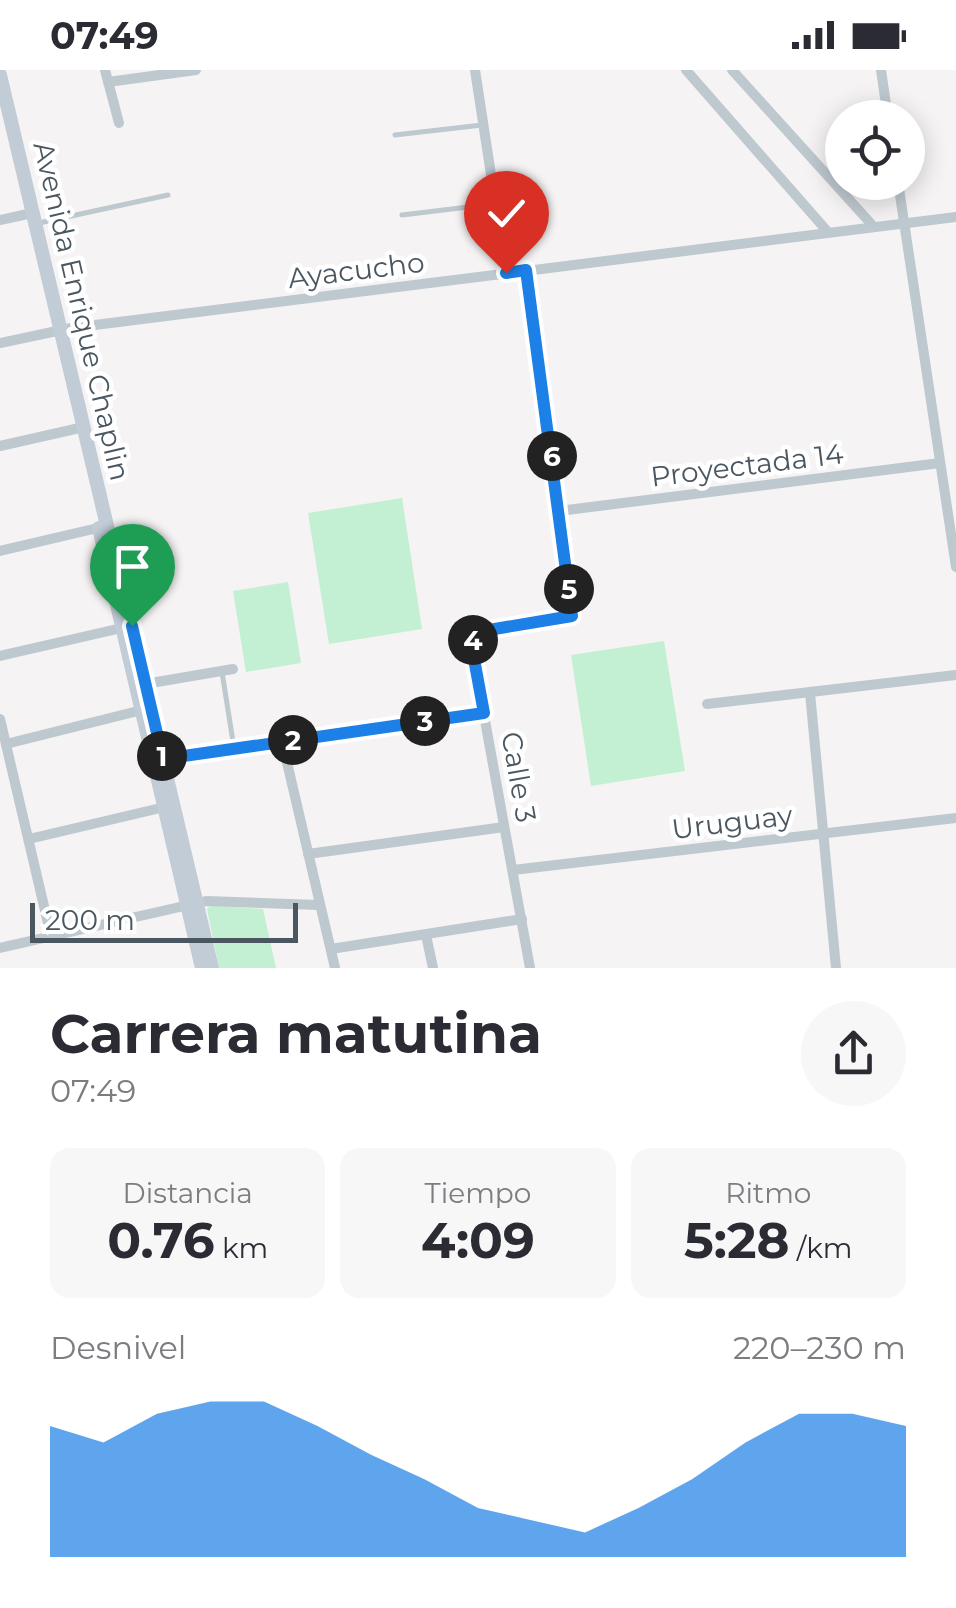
<!DOCTYPE html>
<html lang="es">
<head>
<meta charset="utf-8">
<style>
	:root { --surface:#fff; --page:#f7f7f7; --text:#2b2b33; --muted:#7c7c81; --accent:#1c80e6 }
	body { margin:0; font-family:Montserrat,sans-serif; background:var(--page); color:var(--text); height:100vh; display:flex; flex-direction:column; font-size:38px; white-space:nowrap }
	* { box-sizing:border-box; margin:0 }
	p { font-size:32px; color:var(--muted) }
	.icon { flex:none; width:55px; height:55px; fill:none; stroke:currentColor; stroke-width:2; stroke-linecap:round; stroke-linejoin:round }
	.map { position:relative; height:898px; overflow:hidden }
	.side { display:flex; flex-direction:column; background:var(--surface); flex:1 }
	.side>* { flex:none }
	.controls { position:absolute; left:825px; top:30px; display:grid; gap:20px }
	.controls a { display:grid; place-items:center; width:100px; height:100px; border-radius:50%; background:var(--surface); box-shadow:0 5px 25px #0003; font-size:50px }
	.scale { position:absolute; left:30px; bottom:25px; width:268px; box-sizing:border-box; padding-left:10px; border:5px solid #4a5760; border-top:0; font-size:28px; line-height:35px; white-space:nowrap; color:#4a5760; -webkit-text-stroke:8px #fff; paint-order:stroke }
	.pin { position:absolute; display:grid; place-items:center; width:85px; height:85px; color:#fff; margin:-102px -42px; border-radius:50% 50% 50% 0; rotate:-45deg; box-shadow:0 0 10px #0007 }
	.pin .icon { rotate:45deg }
	.km { position:absolute; width:50px; height:50px; margin:-25px; border-radius:50%; background:#222; color:#fff; font-size:28px; line-height:50px; text-align:center }
	.round { display:grid; place-items:center; flex:none; width:105px; height:105px; border-radius:52px; background:var(--page) }
	.overview { display:flex; align-items:center; justify-content:space-between; height:170px; padding:0 50px }
	h1 { font-size:55px; font-weight:700; line-height:75px }
	.metrics { display:grid; grid-template-columns:repeat(3,1fr); gap:15px; height:170px; padding:10px 50px }
	.metrics div { display:grid; align-content:center; border-radius:20px; background:var(--page); text-align:center }
	.metrics b { font-size:50px; font-weight:700 }
	.metrics small { font-size:28px; font-weight:400 }
	.metrics p { font-size:28px }
	.chart { height:280px; padding:20px 50px }
	.chart p { display:flex; justify-content:space-between }
	.chart svg { width:100%; height:180px; margin-top:10px; fill:var(--accent); opacity:.7 }
	.status { display:flex; justify-content:space-between; align-items:center; height:70px; padding:0 50px; background:var(--surface); direction:ltr }
	.status svg { height:28px; fill:currentColor }
	.map>svg:first-child { display:block }
	.green { fill:#c3f0d2 }
	.lines { fill:none; stroke-linecap:round; stroke-linejoin:round }
	.lane { stroke:#bec8cf; stroke-width:5 }
	.street { stroke:#bec8cf; stroke-width:10 }
	.secondary { stroke:#c1ccd6; stroke-width:14 }
	.route-casing { stroke:#fff; stroke-width:20 }
	.route { stroke:#1c80e6; stroke-width:12 }
	.labels { text-anchor:middle; dominant-baseline:central; stroke-width:9; stroke-linejoin:round; paint-order:stroke }
	.street-label { font-size:28px; fill:#4a5760; stroke:#fff }
</style>
</head>
<body>
<div class="status"><b>07:49</b><svg viewBox="0 0 49 12"><path d="M0 12V9h3v3zM5 12V6h3v6zM10 12V3h3v9zM15 12V0h3v12zM26 1h20v11H26zM47 4h2v5h-2z"/></svg></div>
<div class="map">
<svg width="956" height="898" viewBox="0 0 956 898">
	<rect width="100%" height="100%" fill="#f5f3f3"/>
	<g class="green">
		<path d="M402,428L422,559L329,574L308,443Z"/>
		<path d="M288,512L301,593L246,602L233,521Z"/>
		<path d="M664,571L685,701L591,716L571,585Z"/>
		<path d="M211,835L263,839L276,898H219L207,839Z"/>
	</g>
	<g class="lines">
		<g class="lane">
			<path d="M395,65L482,55"/>
			<path d="M402,145L493,134"/>
			<path d="M39,153L168,125"/>
			<path d="M222,602L234,678"/>
		</g>
		<g class="street">
			<path d="M105,0L119,53"/>
			<path d="M475,0L506,203"/>
			<path d="M686,0L827,161"/>
			<path d="M732,0L874,157"/>
			<path d="M881,0L888,48"/>
			<path d="M108,12L196,0"/>
			<path d="M898,112L956,497"/>
			<path d="M0,150L32,143"/>
			<path d="M526,201L572,546L477,563L472,579L530,898"/>
			<path d="M0,273L71,258L956,147"/>
			<path d="M0,376L84,357"/>
			<path d="M559,441L940,393"/>
			<path d="M0,481L102,457"/>
			<path d="M0,586L126,557"/>
			<path d="M145,614L233,599"/>
			<path d="M810,623L836,898"/>
			<path d="M707,634L956,605"/>
			<path d="M0,649L51,866"/>
			<path d="M282,671L335,898"/>
			<path d="M6,674L146,639"/>
			<path d="M159,690L484,643"/>
			<path d="M29,769L169,736"/>
			<path d="M308,784L504,757"/>
			<path d="M513,800L956,748"/>
			<path d="M426,865L433,898"/>
			<path d="M0,878L206,831L319,835"/>
			<path d="M331,879L522,849"/>
		</g>
		<g class="secondary">
			<path d="M0,5L212,898"/>
			<path d="M99,458L202,898"/>
		</g>
	</g>
	<g class="lines">
		<defs>
			<path id="route" d="M132,556L163,689L484,643L472,578L477,562L572,546L526,200L506,203"/>
		</defs>
		<use href="#route" class="route-casing"/>
		<use href="#route" class="route"/>
	</g>
	<g class="labels">
		<g class="street-label">
			<text transform="translate(356 200) rotate(-7)">Ayacucho</text>
			<text transform="translate(82 241) rotate(77)">Avenida Enrique Chaplin</text>
			<text transform="translate(747 395) rotate(-7)">Proyectada 14</text>
			<text transform="translate(519 707) rotate(80)">Calle 3</text>
			<text transform="translate(732 752) rotate(-7)">Uruguay</text>
		</g>
	</g>
</svg>
<div class="controls">
<a><svg class="icon" aria-label="locate" viewBox="0 0 24 24"><circle cx="12" cy="12" r="6"/><path d="M12 2v4M12 18v4M2 12h4M18 12h4"/></svg></a>
</div>
<div class="scale">200 m</div>
<div class="pin" style="left:132px;top:556px;background:#1e9e55"><svg class="icon" aria-label="arrive" viewBox="0 0 24 24"><path d="M6 21V4h12l-3 4 3 4H6"/></svg></div>
<div class="pin" style="left:506px;top:203px;background:#d93025"><svg class="icon" aria-label="check" viewBox="0 0 24 24"><path d="M5 12l5 5 9-10"/></svg></div>
<b class="km" style="left:162px;top:686px">1</b>
<b class="km" style="left:293px;top:670px">2</b>
<b class="km" style="left:425px;top:651px">3</b>
<b class="km" style="left:473px;top:570px">4</b>
<b class="km" style="left:569px;top:519px">5</b>
<b class="km" style="left:552px;top:386px">6</b>
</div>
<section class="side">
<div class="overview"><div><h1>Carrera matutina</h1><p>07:49</p></div><a class="round"><svg class="icon" aria-label="share" viewBox="0 0 24 24"><path d="M12 15V3M7 8l5-5 5 5M5 13v7h14v-7"/></svg></a></div>
<div class="metrics">
<div><p>Distancia</p><b>0.76<small> km</small></b></div>
<div><p>Tiempo</p><b>4:09</b></div>
<div><p>Ritmo</p><b>5:28<small> /km</small></b></div>
</div>
<div class="chart"><p><span>Desnivel</span>220–230 m</p>
<svg viewBox="0 0 160 44" preserveAspectRatio="none"><path d="M0 44V12L10 16L20 9L30 6L40 6L50 12L60 19L70 25L80 32L90 35L100 38L110 32L120 25L130 16L140 9L150 9L160 12V44z"/></svg>
</div>
</section>
</body>
</html>
